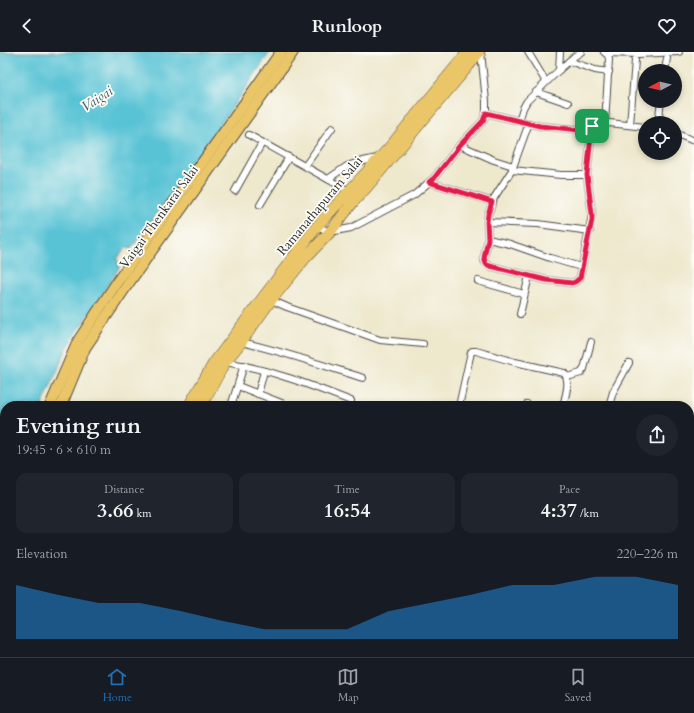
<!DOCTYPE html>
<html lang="en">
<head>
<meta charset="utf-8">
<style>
	:root { --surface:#171b24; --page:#20242c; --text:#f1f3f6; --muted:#9ea1a6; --line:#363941; --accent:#1f6fb2 }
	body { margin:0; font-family:Cardo,serif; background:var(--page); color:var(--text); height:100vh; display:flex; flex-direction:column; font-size:15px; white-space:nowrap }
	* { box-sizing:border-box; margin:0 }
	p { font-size:13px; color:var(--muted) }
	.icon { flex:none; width:22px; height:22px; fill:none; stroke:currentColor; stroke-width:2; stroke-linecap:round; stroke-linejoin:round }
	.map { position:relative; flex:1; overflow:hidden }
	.drawer { position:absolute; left:0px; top:349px; width:694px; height:256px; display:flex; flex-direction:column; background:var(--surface); border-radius:16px 16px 0 0; box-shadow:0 2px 6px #0003 }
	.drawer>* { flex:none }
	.needle { width:26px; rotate:263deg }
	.fabs { position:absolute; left:638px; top:12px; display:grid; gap:8px }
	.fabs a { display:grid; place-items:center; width:44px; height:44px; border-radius:50%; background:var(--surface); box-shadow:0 2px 6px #0003; font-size:20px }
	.pin { position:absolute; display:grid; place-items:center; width:34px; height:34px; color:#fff; margin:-17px; border-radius:8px; box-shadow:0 2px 6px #0006 }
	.round { display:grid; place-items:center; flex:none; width:42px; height:42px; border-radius:21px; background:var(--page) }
	.summary { display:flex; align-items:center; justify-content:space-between; height:68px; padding:0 16px }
	h1 { font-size:22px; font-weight:600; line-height:30px }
	.stats { display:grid; grid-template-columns:repeat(3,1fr); gap:6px; height:68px; padding:4px 16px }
	.stats div { display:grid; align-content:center; border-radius:10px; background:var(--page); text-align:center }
	.stats b { font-size:20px; font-weight:600 }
	.stats small { font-size:11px; font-weight:400 }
	.stats p { font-size:11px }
	.chart { height:112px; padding:8px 16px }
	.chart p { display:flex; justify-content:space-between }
	.chart svg { width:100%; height:72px; margin-top:4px; fill:var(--accent); opacity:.7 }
	header { display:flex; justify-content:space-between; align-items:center; height:52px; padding:0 16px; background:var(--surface); font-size:18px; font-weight:600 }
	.menu { display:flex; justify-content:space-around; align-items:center; height:56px; border-top:1px solid var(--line); background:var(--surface); font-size:11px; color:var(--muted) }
	.menu a { display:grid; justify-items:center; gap:2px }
	.menu .current { color:var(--accent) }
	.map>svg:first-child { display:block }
	.water { fill:#59c3d5; stroke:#427780 }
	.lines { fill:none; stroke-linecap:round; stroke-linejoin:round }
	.minor-casing { stroke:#484743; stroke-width:8 }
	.secondary-casing { stroke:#484743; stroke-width:10 }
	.primary-casing { stroke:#484743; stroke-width:12 }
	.trunk-casing { stroke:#484743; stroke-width:12 }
	.minor { stroke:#fff; stroke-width:6 }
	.secondary { stroke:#f7e8c3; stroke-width:9 }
	.primary { stroke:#ebc669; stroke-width:10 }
	.trunk { stroke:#ebc669; stroke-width:11 }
	.route-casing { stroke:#fff; stroke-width:8 }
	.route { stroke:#e11d48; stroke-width:5 }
	.labels { text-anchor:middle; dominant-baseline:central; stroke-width:3.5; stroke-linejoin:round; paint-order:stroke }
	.street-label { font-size:13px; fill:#2b2b2b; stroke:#fdfcf7 }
	.water-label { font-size:14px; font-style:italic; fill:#3b6066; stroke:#fdfcf7 }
</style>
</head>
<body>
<header><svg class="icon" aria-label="back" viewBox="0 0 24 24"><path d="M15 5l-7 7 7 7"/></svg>Runloop<svg class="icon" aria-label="heart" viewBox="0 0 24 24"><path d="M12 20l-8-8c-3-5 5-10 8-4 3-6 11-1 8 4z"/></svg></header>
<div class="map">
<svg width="694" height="605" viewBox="0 0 694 605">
	<rect width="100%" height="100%" fill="#fdfcf7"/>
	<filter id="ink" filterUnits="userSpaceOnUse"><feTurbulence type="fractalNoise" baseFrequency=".025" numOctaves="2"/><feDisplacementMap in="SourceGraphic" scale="8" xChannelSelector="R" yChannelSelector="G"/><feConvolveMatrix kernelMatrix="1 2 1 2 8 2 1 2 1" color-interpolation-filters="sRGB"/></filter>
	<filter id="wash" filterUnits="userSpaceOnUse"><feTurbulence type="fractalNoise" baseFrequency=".012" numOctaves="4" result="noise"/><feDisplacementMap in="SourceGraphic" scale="16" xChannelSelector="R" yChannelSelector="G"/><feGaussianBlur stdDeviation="0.9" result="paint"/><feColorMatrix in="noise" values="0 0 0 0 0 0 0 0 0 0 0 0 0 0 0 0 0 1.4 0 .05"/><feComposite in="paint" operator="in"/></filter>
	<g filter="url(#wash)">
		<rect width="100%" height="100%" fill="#eee8cd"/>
		<path class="water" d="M0,0H270L239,46L131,197L126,196L117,206L119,216L67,296L42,354H5V422L0,433Z"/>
	</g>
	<g filter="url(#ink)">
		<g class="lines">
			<defs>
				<g id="minor">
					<path d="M528,0L546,30"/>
					<path d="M604,0L608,3L609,7L605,71"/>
					<path d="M606,1L639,2L679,0"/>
					<path d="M569,9L595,18L609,20"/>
					<path d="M559,18L560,0"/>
					<path d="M665,19L667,6"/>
					<path d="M536,40L568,51"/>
					<path d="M486,61L540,74L583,78L599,72L609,71L645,75"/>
					<path d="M519,69L523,56L527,49L559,18L575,4L581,0"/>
					<path d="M529,71L512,118L494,146L488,162L487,170L488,187L484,206C484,210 486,212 490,214L546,228L572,231L575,230L580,226L591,168L592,162L587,123L592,74"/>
					<path d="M658,71L661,49"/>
					<path d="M630,73L635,8"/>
					<path d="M675,81L694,89"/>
					<path d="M249,83L349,139"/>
					<path d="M460,93L494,108L513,114"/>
					<path d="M305,114L332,76"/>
					<path d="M512,118L561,123H587"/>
					<path d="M328,127L347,114L359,110L377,106"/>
					<path d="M429,130L493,150"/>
					<path d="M235,139L262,91"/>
					<path d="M260,153L289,105"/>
					<path d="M487,170L538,172L590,179"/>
					<path d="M317,174L330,180L351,176L414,143L434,126L460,93L483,69L486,61V49L481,0"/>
					<path d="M488,187L510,192L550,206L581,215"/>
					<path d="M478,229L524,242"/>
					<path d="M271,248L287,255L369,284L380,288L423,292"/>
					<path d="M520,262L529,224"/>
					<path d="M241,290C282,299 322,313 363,326"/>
					<path d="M225,310C269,317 310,333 351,349"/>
					<path d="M567,325L581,321L584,317L591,290"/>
					<path d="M238,334L284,352"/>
					<path d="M258,342L264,319"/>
					<path d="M231,354L244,313"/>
					<path d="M459,354L471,300L472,299H476L515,310L564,321C571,329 565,345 563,354"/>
					<path d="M526,354L527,352"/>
					<path d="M609,354L613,340L629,311"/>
					<path d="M37,605L41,600"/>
					<path d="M314,605L315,600"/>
					<path d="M432,605L434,600"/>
					<path d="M517,605V600"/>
					<path d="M589,605V600"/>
				</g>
				<path id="secondary" d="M195,600L197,605"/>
				<g id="primary">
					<path d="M50,354L78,289L117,230L281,0"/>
					<path d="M61,354L85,296L128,232L293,0"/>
					<path d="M0,464L5,455"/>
					<path d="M0,495L5,482"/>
				</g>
				<g id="trunk">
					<path d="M189,354L214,311L317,174L390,95L468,0"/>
					<path d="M201,354L225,310L241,290L271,248L306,205L330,180L353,150L366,136L469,13L479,0"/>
					<path d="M91,605L93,600"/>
					<path d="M103,605L105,600"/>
				</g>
			</defs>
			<use href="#minor" class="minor-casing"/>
			<use href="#secondary" class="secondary-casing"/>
			<use href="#primary" class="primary-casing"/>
			<use href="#trunk" class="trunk-casing"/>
			<use href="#minor" class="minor"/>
			<use href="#secondary" class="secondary"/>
			<use href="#primary" class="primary"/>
			<use href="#trunk" class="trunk"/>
		</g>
	</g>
	<g class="lines" filter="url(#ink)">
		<defs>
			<path id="route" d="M486,61L540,74L580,78L586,77L592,74L587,123L592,162V168L580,226L575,230L572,231L546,228L490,214L486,212L484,206L488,187L487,170L488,162L492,150L429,130L434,126L460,93L483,69Z"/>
		</defs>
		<use href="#route" class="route-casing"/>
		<use href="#route" class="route"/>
	</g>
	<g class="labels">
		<g class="street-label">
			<text transform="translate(320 154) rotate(-50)">Ramanathapuram Salai</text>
			<text transform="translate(159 165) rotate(-54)">Vaigai Thenkarai Salai</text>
		</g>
		<g class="water-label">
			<text transform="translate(97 47) rotate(-33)">Vaigai</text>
		</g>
	</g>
</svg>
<div class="fabs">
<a><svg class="needle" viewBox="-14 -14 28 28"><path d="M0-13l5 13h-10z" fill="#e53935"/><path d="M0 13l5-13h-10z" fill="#9ea1a6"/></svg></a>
<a><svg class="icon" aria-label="locate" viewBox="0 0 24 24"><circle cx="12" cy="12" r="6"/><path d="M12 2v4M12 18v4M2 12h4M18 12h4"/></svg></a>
</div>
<div class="pin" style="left:592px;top:74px;background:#1e9e55"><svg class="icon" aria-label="arrive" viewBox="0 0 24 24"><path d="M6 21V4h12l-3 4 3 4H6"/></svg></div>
<section class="drawer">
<div class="summary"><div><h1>Evening run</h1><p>19:45 · 6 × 610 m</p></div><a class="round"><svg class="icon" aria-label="share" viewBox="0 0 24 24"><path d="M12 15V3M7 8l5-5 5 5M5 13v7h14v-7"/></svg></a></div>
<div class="stats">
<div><p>Distance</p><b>3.66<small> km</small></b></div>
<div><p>Time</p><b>16:54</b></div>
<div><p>Pace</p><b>4:37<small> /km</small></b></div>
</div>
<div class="chart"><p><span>Elevation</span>220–226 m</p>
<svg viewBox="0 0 160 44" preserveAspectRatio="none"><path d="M0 44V11L10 17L20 22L30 22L40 27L50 33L60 38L70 38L80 38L90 27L100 22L110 17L120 11L130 11L140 6L150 6L160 11V44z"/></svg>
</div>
</section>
</div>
<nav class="menu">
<a class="current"><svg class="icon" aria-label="home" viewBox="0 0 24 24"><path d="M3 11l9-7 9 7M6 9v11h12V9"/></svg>Home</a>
<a><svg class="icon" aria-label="map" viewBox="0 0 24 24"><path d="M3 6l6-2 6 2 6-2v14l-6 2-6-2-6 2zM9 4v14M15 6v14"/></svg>Map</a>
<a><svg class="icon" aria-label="saved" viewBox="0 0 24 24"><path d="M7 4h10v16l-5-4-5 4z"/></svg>Saved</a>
</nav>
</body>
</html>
